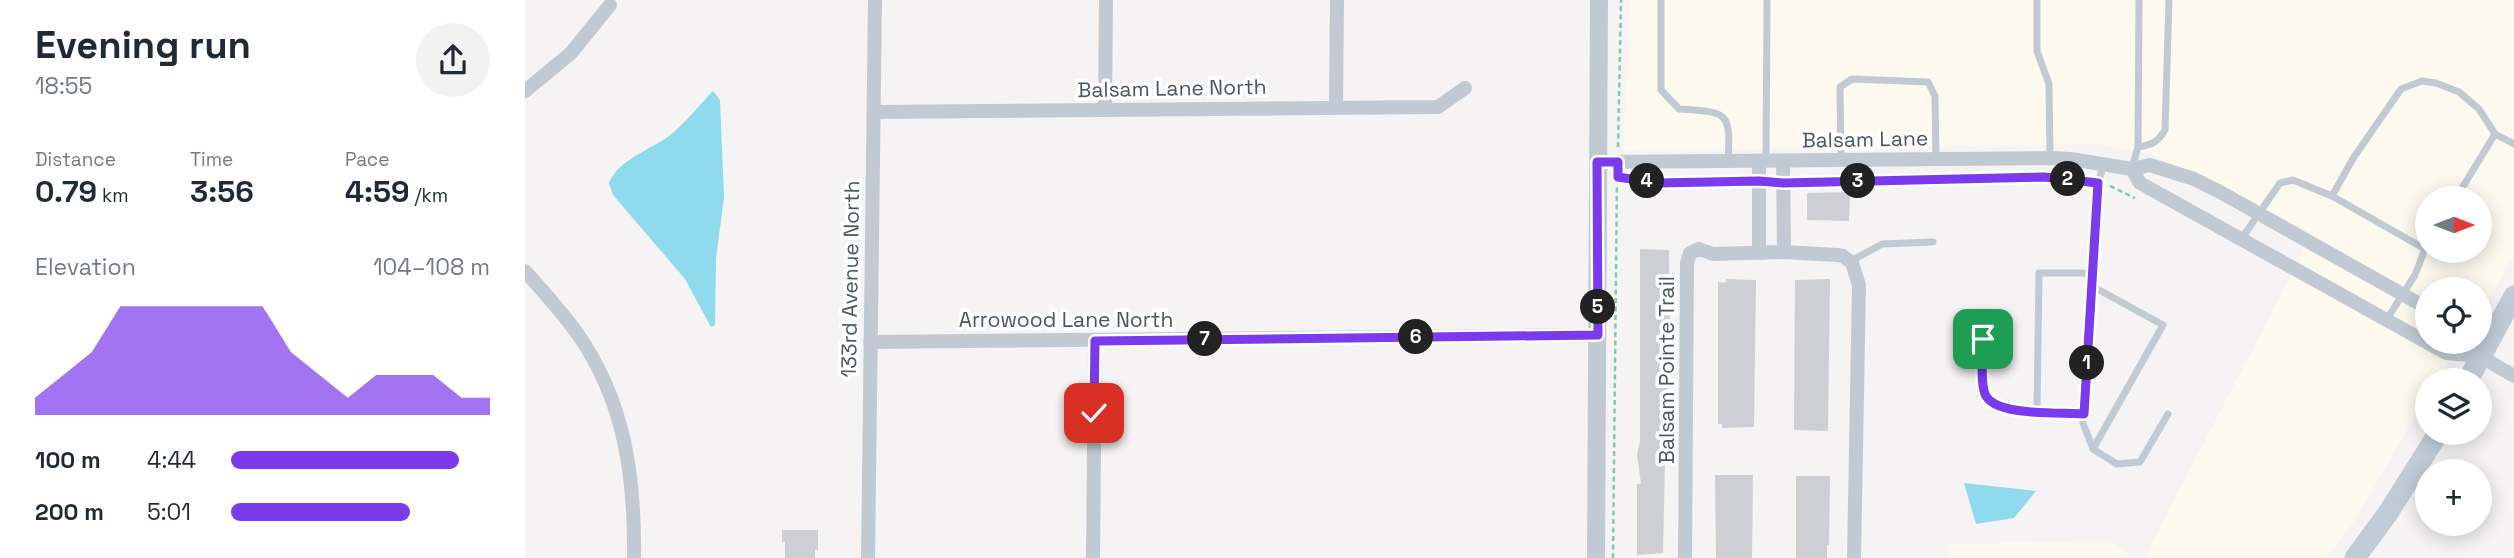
<!DOCTYPE html>
<html lang="en">
<head>
<meta charset="utf-8">
<style>
	:root { --surface:#fff; --page:#f2f2f3; --text:#1f2937; --muted:#747a83; --accent:#7c3aed }
	body { margin:0; font-family:"Space Grotesk",sans-serif; background:var(--page); color:var(--text); height:100vh; display:flex; flex-direction:column; font-size:26px; white-space:nowrap }
	* { box-sizing:border-box; margin:0 }
	p { font-size:23px; color:var(--muted) }
	.icon { flex:none; width:38px; height:38px; fill:none; stroke:currentColor; stroke-width:2; stroke-linecap:round; stroke-linejoin:round }
	.map { position:relative; flex:1; overflow:hidden }
	.details { display:flex; flex-direction:column; background:var(--surface); width:525px }
	.details>* { flex:none }
	.needle { width:46px; rotate:90deg }
	.tools { position:absolute; left:1890px; top:186px; display:grid; gap:14px }
	.tools a { display:grid; place-items:center; width:77px; height:77px; border-radius:50%; background:var(--surface); box-shadow:0 4px 18px #0003; font-size:35px }
	.pin { position:absolute; display:grid; place-items:center; width:60px; height:60px; color:#fff; margin:-30px; border-radius:14px; box-shadow:0 4px 10px #0006 }
	.km { position:absolute; width:35px; height:35px; margin:-18px; border-radius:50%; background:#222; color:#fff; font-size:19px; line-height:35px; text-align:center }
	.round { display:grid; place-items:center; flex:none; width:74px; height:74px; border-radius:37px; background:var(--page) }
	.summary { display:flex; align-items:center; justify-content:space-between; height:119px; padding:0 35px }
	h1 { font-size:38px; font-weight:800; line-height:52px }
	.metrics { display:grid; grid-template-columns:repeat(3,1fr); gap:10px; height:119px; padding:7px 35px }
	.metrics div { display:grid; align-content:center }
	.metrics b { font-size:30px; font-weight:800 }
	.metrics small { font-size:19px; font-weight:400 }
	.metrics p { font-size:19px }
	.chart { height:196px; padding:14px 35px }
	.chart p { display:flex; justify-content:space-between }
	.chart svg { width:100%; height:126px; margin-top:7px; fill:var(--accent); opacity:.7 }
	ul { padding:0 35px; list-style:none; font-size:23px }
	li { display:grid; grid-template-columns:112px 84px 1fr; align-items:center; height:52px }
	li i { height:18px; border-radius:9px; background:var(--accent) }
	main { display:flex; flex:1; min-height:0 }
	.map>svg:first-child { display:block }
	.commercial { fill:#fdf9ef; fill-rule:evenodd }
	.water { fill:#90daee }
	.building { fill:#cdcfd5 }
	.lines { fill:none; stroke-linecap:round; stroke-linejoin:round }
	.path { stroke:#7ad0a6; stroke-width:2.5; stroke-dasharray:5 3.5; stroke-linecap:butt }
	.service { stroke:#c1cad2; stroke-width:7 }
	.minor { stroke:#c1cad2; stroke-width:14 }
	.tertiary { stroke:#c1cad2; stroke-width:18 }
	.secondary { stroke:#c1cbd6; stroke-width:21 }
	.route-casing { stroke:#fff; stroke-width:14 }
	.route { stroke:#7c3aed; stroke-width:9 }
	.labels { text-anchor:middle; dominant-baseline:central; stroke-width:7; stroke-linejoin:round; paint-order:stroke }
	.street-label { font-size:21px; fill:#4a5661; stroke:#fff }
</style>
</head>
<body>
<main>
<section class="details">
<div class="summary"><div><h1>Evening run</h1><p>18:55</p></div><a class="round"><svg class="icon" aria-label="share" viewBox="0 0 24 24"><path d="M12 15V3M7 8l5-5 5 5M5 13v7h14v-7"/></svg></a></div>
<div class="metrics">
<div><p>Distance</p><b>0.79<small> km</small></b></div>
<div><p>Time</p><b>3:56</b></div>
<div><p>Pace</p><b>4:59<small> /km</small></b></div>
</div>
<div class="chart"><p><span>Elevation</span>104–108 m</p>
<svg viewBox="0 0 160 44" preserveAspectRatio="none"><path d="M0 44V38L10 30L20 22L30 6L40 6L50 6L60 6L70 6L80 6L90 22L100 30L110 38L120 30L130 30L140 30L150 38L160 38V44z"/></svg>
</div>
<ul>
<li><b>100 m</b>4:44<i style="width:88%"></i></li>
<li><b>200 m</b>5:01<i style="width:69%"></i></li>
</ul>
</section>
<div class="map">
<svg width="1989" height="558" viewBox="0 0 1989 558">
	<rect width="100%" height="100%" fill="#f5f3f3"/>
	<g class="commercial">
		<path d="M1104,0H1989V256L1955,313V289H1902V341H1937L1912,380H1902V396L1828,523L1801,558H1619L1788,233L1625,154L1571,144L1098,151ZM1902,198H1955V250H1902Z"/>
		<path d="M1584,541L1608,558H1423V544Z"/>
	</g>
	<g class="water">
		<path d="M188,91L195,100L199,197L191,259L190,325L186,327L160,279L88,195L84,183C95,157 130,149 149,132C163,120 175,104 188,91Z"/>
		<path d="M1439,483L1511,491L1489,518L1451,524Z"/>
	</g>
	<g class="building">
		<path d="M1325,192L1324,221L1282,220V193Z"/>
		<path d="M1115,249L1144,250L1145,345L1141,414L1138,553L1112,555V484H1116L1112,454L1115,441Z"/>
		<path d="M1201,279L1231,280L1229,427L1197,428V424H1193V282L1200,283Z"/>
		<path d="M1305,279L1303,431L1269,430L1270,280Z"/>
		<path d="M1190,475H1228L1227,558H1191Z"/>
		<path d="M1271,476H1305L1304,545H1302V558H1271Z"/>
		<path d="M257,530H293V550H290V558H260V542H257Z"/>
	</g>
	<g class="lines">
		<g class="path">
			<path d="M1093,147L1096,0"/>
			<path d="M1092,178L1133,183L1222,181"/>
			<path d="M1270,183L1519,177L1564,181"/>
			<path d="M1585,186L1610,198"/>
			<path d="M1088,558L1092,178"/>
		</g>
		<g class="service">
			<path d="M1136,0V90L1154,109C1203,112 1206,111 1203,162"/>
			<path d="M1512,0V51L1524,84L1525,158"/>
			<path d="M1613,147C1627,145 1633,142 1640,130L1644,0"/>
			<path d="M1241,161L1242,0"/>
			<path d="M1316,161L1315,87L1327,79L1403,82L1410,96L1411,159"/>
			<path d="M1579,164L1573,183L1558,423L1568,449L1592,464L1615,462L1643,414"/>
			<path d="M1607,168L1613,147L1614,0"/>
			<path d="M1807,196L1829,157L1876,89L1897,81L1911,83L1934,92L1954,109L1970,134"/>
			<path d="M1931,198L1970,134L1989,144"/>
			<path d="M1717,238L1755,183L1768,180L1807,196L1900,249L1890,275L1862,319"/>
			<path d="M1326,261L1357,244L1408,242"/>
			<path d="M1567,286L1638,325L1568,449"/>
			<path d="M1458,339C1459,391 1449,411 1512,411"/>
			<path d="M1559,414L1512,411L1514,273H1567"/>
		</g>
		<g class="minor">
			<path d="M0,91L46,53L85,5"/>
			<path d="M811,106L812,0"/>
			<path d="M580,110L581,0"/>
			<path d="M349,112L913,107L940,88"/>
			<path d="M1234,161V253"/>
			<path d="M1258,161L1259,252"/>
			<path d="M1072,162L1525,158L1546,159L1607,169L1625,165L1669,179L1697,193L1902,308"/>
			<path d="M1607,169L1615,183L1921,353L1955,356"/>
			<path d="M0,271C18,291 36,311 52,333C100,401 110,477 109,558"/>
			<path d="M1945,341L1955,356L1989,376"/>
			<path d="M345,342L1074,335"/>
			<path d="M343,558L350,0"/>
			<path d="M568,558L570,341"/>
			<path d="M1160,558L1162,263L1165,253L1174,249L1188,254L1259,252L1312,255L1318,256L1327,263L1334,285L1329,558"/>
		</g>
		<path class="tertiary" d="M1071,558L1074,0"/>
		<g class="secondary">
			<path d="M1943,380L1989,296"/>
			<path d="M1830,558L1863,513L1914,432"/>
		</g>
	</g>
	<g class="lines">
		<defs>
			<path id="route" d="M569,413L570,341L1073,335L1072,162H1093V177L1133,183L1234,181L1258,183L1519,177L1573,183L1559,414C1536,412 1469,417 1460,394C1455,382 1458,353 1458,339"/>
		</defs>
		<use href="#route" class="route-casing"/>
		<use href="#route" class="route"/>
	</g>
	<g class="labels">
		<g class="street-label">
			<text transform="translate(647 88) rotate(-1)">Balsam Lane North</text>
			<text transform="translate(1340 139) rotate(-1)">Balsam Lane</text>
			<text transform="translate(325 279) rotate(-89)">133rd Avenue North</text>
			<text x="541" y="319">Arrowood Lane North</text>
			<text transform="translate(1141 370) rotate(-90)">Balsam Pointe Trail</text>
		</g>
	</g>
</svg>
<div class="tools">
<a><svg class="needle" viewBox="-14 -14 28 28"><path d="M0-13l5 13h-10z" fill="#e53935"/><path d="M0 13l5-13h-10z" fill="#747a83"/></svg></a>
<a><svg class="icon" aria-label="locate" viewBox="0 0 24 24"><circle cx="12" cy="12" r="6"/><path d="M12 2v4M12 18v4M2 12h4M18 12h4"/></svg></a>
<a><svg class="icon" aria-label="layers" viewBox="0 0 24 24"><path d="M12 4l9 5-9 5-9-5zM3 14l9 5 9-5"/></svg></a>
<a>+</a>
</div>
<div class="pin" style="left:1458px;top:339px;background:#1e9e55"><svg class="icon" aria-label="arrive" viewBox="0 0 24 24"><path d="M6 21V4h12l-3 4 3 4H6"/></svg></div>
<div class="pin" style="left:569px;top:413px;background:#d93025"><svg class="icon" aria-label="check" viewBox="0 0 24 24"><path d="M5 12l5 5 9-10"/></svg></div>
<b class="km" style="left:1562px;top:363px">1</b>
<b class="km" style="left:1543px;top:179px">2</b>
<b class="km" style="left:1333px;top:181px">3</b>
<b class="km" style="left:1122px;top:181px">4</b>
<b class="km" style="left:1073px;top:307px">5</b>
<b class="km" style="left:891px;top:337px">6</b>
<b class="km" style="left:680px;top:339px">7</b>
</div>
</main>
</body>
</html>
